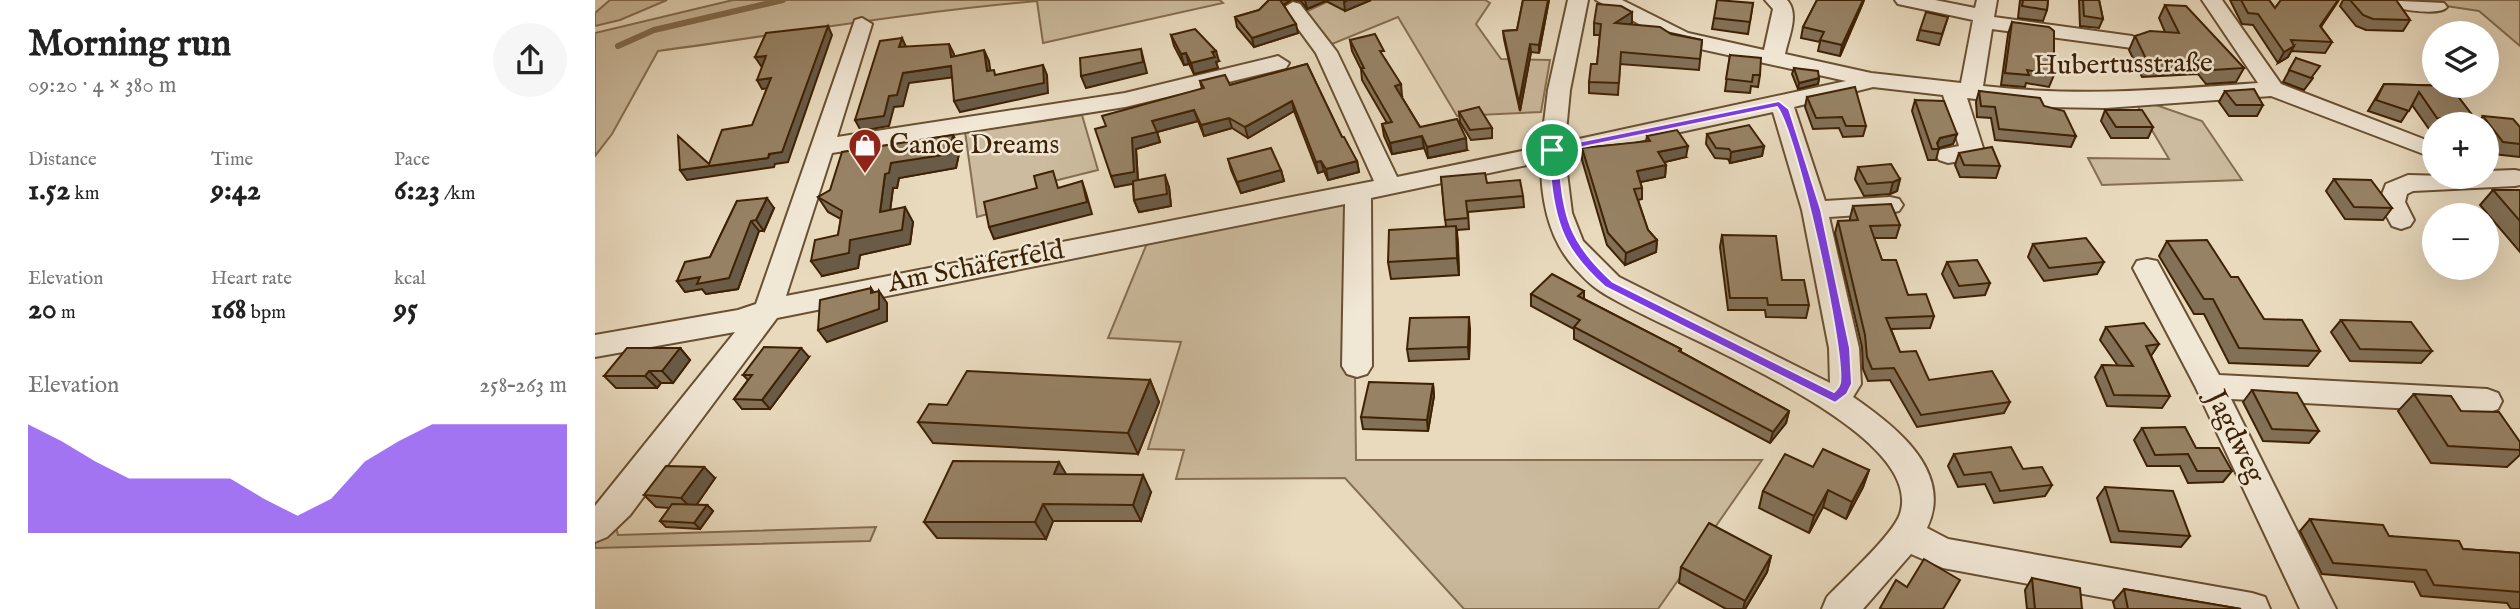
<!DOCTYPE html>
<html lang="en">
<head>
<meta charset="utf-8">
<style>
	:root { --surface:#fff; --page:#f6f6f6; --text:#222; --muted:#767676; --accent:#7c3aed }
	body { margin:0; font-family:"IM FELL English",serif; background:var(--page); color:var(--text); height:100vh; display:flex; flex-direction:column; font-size:26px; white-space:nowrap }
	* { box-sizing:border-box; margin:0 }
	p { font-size:23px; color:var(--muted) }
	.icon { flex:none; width:38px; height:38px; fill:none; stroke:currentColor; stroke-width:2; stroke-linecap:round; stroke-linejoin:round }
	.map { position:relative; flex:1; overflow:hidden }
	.sheet { display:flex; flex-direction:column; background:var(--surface); width:595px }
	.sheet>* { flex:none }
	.tools { position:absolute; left:1827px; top:21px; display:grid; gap:14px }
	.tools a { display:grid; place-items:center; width:77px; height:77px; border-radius:50%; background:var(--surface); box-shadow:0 7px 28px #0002; font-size:35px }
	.pin { position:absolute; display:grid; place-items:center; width:60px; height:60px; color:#fff; margin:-30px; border:4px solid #fff; border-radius:50%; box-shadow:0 2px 7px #0007 }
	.round { display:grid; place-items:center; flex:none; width:74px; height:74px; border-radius:37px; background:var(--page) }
	.overview { display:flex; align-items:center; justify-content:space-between; height:119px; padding:0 28px }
	h1 { font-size:38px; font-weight:800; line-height:52px }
	.stats { display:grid; grid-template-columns:repeat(3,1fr); gap:10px; height:119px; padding:7px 28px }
	.stats div { display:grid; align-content:center }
	.stats b { font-size:30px; font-weight:800 }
	.stats small { font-size:19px; font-weight:400 }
	.stats p { font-size:19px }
	.chart { height:196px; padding:14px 28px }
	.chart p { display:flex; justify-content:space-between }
	.chart svg { width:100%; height:126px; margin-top:7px; fill:var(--accent); opacity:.7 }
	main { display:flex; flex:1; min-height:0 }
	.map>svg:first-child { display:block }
	.green { fill:#ccbb9e; stroke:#856e51; stroke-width:2 }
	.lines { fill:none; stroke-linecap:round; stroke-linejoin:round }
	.stream { stroke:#826b4e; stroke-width:6 }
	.minor-casing { stroke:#695032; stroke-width:4 }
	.minor { fill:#f1e7d5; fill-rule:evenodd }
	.wall { fill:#827057; stroke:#3e2204; stroke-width:2 }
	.shaded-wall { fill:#6a5b47; stroke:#3e2204; stroke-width:2 }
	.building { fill:#978265; stroke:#3e2204; stroke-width:2 }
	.route { fill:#7c3aed; stroke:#fff; stroke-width:2; fill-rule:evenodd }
	.labels { text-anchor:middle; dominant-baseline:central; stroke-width:5; stroke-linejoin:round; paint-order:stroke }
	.street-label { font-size:28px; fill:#3e2204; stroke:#f1e7d5 }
	.poi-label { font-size:28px; fill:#3e2204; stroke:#f1e7d5; text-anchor:start }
</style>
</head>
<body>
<main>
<section class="sheet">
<div class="overview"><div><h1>Morning run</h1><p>09:20 · 4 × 380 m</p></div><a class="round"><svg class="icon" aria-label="share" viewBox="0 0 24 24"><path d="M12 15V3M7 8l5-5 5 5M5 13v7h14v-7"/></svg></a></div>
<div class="stats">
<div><p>Distance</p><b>1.52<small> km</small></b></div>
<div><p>Time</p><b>9:42</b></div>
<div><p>Pace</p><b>6:23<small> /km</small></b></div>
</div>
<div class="stats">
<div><p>Elevation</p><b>20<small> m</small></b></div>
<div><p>Heart rate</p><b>168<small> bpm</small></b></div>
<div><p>kcal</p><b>95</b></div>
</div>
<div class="chart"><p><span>Elevation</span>258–263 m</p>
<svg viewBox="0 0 160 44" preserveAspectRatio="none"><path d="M0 44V6L10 12L20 19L30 25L40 25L50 25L60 25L70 32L80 38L90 32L100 19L110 12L120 6L130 6L140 6L150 6L160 6V44z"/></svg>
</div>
</section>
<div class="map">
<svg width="1925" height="609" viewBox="0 0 1925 609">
	<rect width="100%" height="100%" fill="#e9dabe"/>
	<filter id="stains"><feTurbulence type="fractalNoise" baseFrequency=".00286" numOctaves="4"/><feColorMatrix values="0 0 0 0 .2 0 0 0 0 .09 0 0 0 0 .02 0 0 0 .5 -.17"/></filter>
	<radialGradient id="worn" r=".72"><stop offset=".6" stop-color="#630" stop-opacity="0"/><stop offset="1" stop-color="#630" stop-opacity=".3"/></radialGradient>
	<g class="green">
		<path d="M15,0H72L25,20L0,26V13Z"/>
		<path d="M138,0H625L628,3L448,43L442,1C315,12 189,34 63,51L17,134L0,156V33Z"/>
		<path d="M736,0H890L895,3L881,24L906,59L955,60L946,112L862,116L803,17L732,46L708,13Z"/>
		<path d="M1811,0H1925V46L1884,11Z"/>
		<path d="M1558,104L1607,121L1647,180L1507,185L1493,158L1574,159L1542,105Z"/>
		<path d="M487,115L503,170L443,185L446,199L382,217L370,132Z"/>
		<path d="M758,201L761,460H1167L1063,609H869L750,478L581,479L589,450L553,449L586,342L513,338L555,236Z"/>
		<path d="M20,523L23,535L281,527L275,541L0,548V530Z"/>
	</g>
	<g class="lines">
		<path class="stream" d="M23,46L59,30L188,0"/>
		<defs>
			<g id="minor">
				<path d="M973,0H993L975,90L970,142L1251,81L1078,43L1001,0H1027L1093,33L1169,50L1178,9L1170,0H1192C1205,14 1193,38 1190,54L1276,73L1366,83L1378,20L1303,4L1300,0H1340L1380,8L1382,0H1402L1399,17L1537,36L1548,42L1537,48L1397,29L1388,86C1485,97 1567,90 1663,83L1607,0H1627L1686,84L1839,143V158L1676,96L1511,108L1450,107L1372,98L1388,148L1383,158L1353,163L1344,160L1341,155L1344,150L1364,146L1348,95L1278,87L1199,107L1230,201L1295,197L1304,199L1308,205L1304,211L1295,213L1234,217L1264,348L1266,384L1258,397C1300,426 1359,471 1332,528L1353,539L1657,593L1670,597L1675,609H1569L1348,568L1316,554L1268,609H1227L1232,597C1249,579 1298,535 1305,514C1334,426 1062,330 1005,291C995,285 986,275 978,266C953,237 946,198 946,162L776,198L777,366L772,374L762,377L752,374L747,366L750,204L182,318L35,515L12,537L0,542V506L140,332L0,357V335L143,310L161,304L260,20L267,18L277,24L242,137L530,93L683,56L694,63L691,68L530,107L237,153L191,296L779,181L721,53L688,8L698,2L705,4L742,52L802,177L946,147L953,90ZM1178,112L1207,210L1234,348L1235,383L1024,277L988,241L977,213L970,157Z"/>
				<path d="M1784,0L1849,3L1852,7C1845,17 1791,9 1784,0Z"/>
				<path d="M1920,170L1925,171V185L1920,186L1818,191L1812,194L1810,202L1819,220L1815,226L1806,229L1797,226L1784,202L1791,184L1813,175L1892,177V171Z"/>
				<path d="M1552,259L1562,261L1624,375L1892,389L1903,393L1907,401L1903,409L1892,413L1636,399L1741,609H1705L1600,386L1538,268L1542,261Z"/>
			</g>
		</defs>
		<use href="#minor" class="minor-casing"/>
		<use href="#minor" class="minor"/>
	</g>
	<g class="wall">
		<path d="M674,0H696L689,5L703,33L659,47L642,27L640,17L664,10Z"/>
		<path d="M698,0H776L750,11L731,1L712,9L706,1Z"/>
		<path d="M928,0H954L944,53L936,52L925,111L909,39L908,31L922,30Z"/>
		<path d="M1222,0H1269L1267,5L1245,56L1223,51L1225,42L1206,38L1208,27Z"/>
		<path d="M1425,0H1453L1452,10L1448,21L1423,18Z"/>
		<path d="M1484,0H1504L1508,19L1504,28L1485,26Z"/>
		<path d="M1635,0H1674L1680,8L1686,0H1744L1726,27L1737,42L1730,53L1696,51L1693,57L1683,63L1658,25L1647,24Z"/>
		<path d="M1748,0H1801L1815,20L1808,31L1771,30L1761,26L1745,6Z"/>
		<path d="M1158,3L1153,34L1117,29L1119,18Z"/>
		<path d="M1570,5L1649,68L1641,82L1611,84L1603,74L1547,77L1534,50L1540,36L1570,32L1564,18Z"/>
		<path d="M1353,17L1344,45L1322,40L1325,30Z"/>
		<path d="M1417,22L1459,75L1454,87L1431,83L1430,87L1406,85L1413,34Z"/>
		<path d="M999,23H1037L1035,24L1107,40L1104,70L1025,64L1023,95L994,93V82L1002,64L1005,35H999Z"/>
		<path d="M576,35L624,61L621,62L623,68L599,74L594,64L589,65L579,46Z"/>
		<path d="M755,40L790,59L807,96H806L825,127L872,150L833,158L829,148L797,154L789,136L787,124L792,123L767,80L766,69L757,51Z"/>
		<path d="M1135,55L1165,75L1163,87L1156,86L1155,93L1130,91Z"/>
		<path d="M1701,58L1718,78L1709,90L1688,82Z"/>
		<path d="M712,64L747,137L762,161L764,172L733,180L729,171L723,173L699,111L653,138L637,128L609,136L603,121L562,132L565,142L541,149L543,180L574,187L576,206L544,212L539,200L538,183L520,187L511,126L607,89L605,81L635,85Z"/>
		<path d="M1199,68L1224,78L1223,84L1203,89L1197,74Z"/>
		<path d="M1789,84L1855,86L1883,123L1888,116L1925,127V157L1898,154L1892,146V124H1839V129H1834L1817,105L1806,122L1773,111Z"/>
		<path d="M1384,91L1449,106L1481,136L1476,147L1400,140L1396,118L1382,117L1381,102Z"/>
		<path d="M1630,91L1668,105L1662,116H1634L1624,102Z"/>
		<path d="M1212,97L1271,126L1268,136L1248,137L1244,128L1218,129L1210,107Z"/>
		<path d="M1320,100L1362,134L1358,144L1344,148L1341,160H1333L1317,111Z"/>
		<path d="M1510,110L1558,127L1553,138H1516L1506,121Z"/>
		<path d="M864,112L897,128V138L876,140L865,122Z"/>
		<path d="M1112,134L1169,146L1167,156L1135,163L1133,159L1120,158L1111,144Z"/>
		<path d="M358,135L365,149L361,168L304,178L302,188H298L295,210L318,222L315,244L265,255L263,268L227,276L243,235L246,219L233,212L223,197Z"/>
		<path d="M1052,136L1091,157L1069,162L1071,165L1070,177L1045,182L1047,188V199L1043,200L1053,230L1062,240L1061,252L1030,265L1012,245L987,160V148L1051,142Z"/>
		<path d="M1364,153L1405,166L1401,178L1365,177L1360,165Z"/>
		<path d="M633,159L686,170L689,181L646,193L636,170Z"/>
		<path d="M1263,167L1305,179L1302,191L1295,194L1269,196L1260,179Z"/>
		<path d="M846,177L892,183L928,196L929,207L873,212L874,229L862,230L864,275L796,279L793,262L851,227Z"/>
		<path d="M1739,179L1797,208L1788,220L1750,219L1731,191Z"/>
		<path d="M1898,190H1925V252L1885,205Z"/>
		<path d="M142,201L179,208L169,231H164L143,289L111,294L107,289L90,292L82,281L115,257Z"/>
		<path d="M1258,206L1305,225L1301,238H1279L1287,260L1313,295L1339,316L1335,328L1296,329L1305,352L1334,380L1415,402L1409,413L1322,427L1295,380L1273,381L1268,369L1267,347L1240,233L1243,221H1255V218Z"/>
		<path d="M1127,235L1187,280L1214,305L1211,318L1171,317L1170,310H1133L1125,247Z"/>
		<path d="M1572,241L1636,277L1669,319L1725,351L1713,366L1634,363L1609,314H1599L1564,256Z"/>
		<path d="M1438,244L1509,262L1502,274L1449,281L1433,257Z"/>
		<path d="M1352,262L1395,283L1390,295L1359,298L1347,274Z"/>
		<path d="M989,291V299L1086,349V352L1194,411L1191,423L1175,443L979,339V329L936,306V294Z"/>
		<path d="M1746,320L1837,351L1826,363L1755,361L1736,332Z"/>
		<path d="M1511,327L1564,344L1556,356L1575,396L1567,408L1512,406L1500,377L1507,365L1523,366L1505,340Z"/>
		<path d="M875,329L874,359L814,361L812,349Z"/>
		<path d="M85,348L95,360L78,383H66L62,388H21L9,376Z"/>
		<path d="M214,357L175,409H147L139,399L153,380L148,375Z"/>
		<path d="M555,380L564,402L543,454L338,443L323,422L352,405Z"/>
		<path d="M838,384L839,396L833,431L768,429L766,417Z"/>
		<path d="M1657,390L1724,431L1714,443L1668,441L1648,402Z"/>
		<path d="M1819,394L1866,411L1925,442V455L1912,467L1836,463L1803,411Z"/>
		<path d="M1547,428L1637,471L1628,482L1593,483L1585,466H1552L1539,440Z"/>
		<path d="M1359,454L1428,469L1457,485L1450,496L1399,503L1390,484L1363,487L1353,466Z"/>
		<path d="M1218,467L1274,470L1268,487L1251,519L1228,507L1214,533L1164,508L1168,491Z"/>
		<path d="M472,475L556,492L546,521H458L451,539L342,538L329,522Z"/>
		<path d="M120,478L101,505H112L118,511L105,529L71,527L65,521L75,508L61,507L49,495Z"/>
		<path d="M1510,487L1595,536L1586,547L1516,542L1502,498Z"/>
		<path d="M1715,519L1794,536L1868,549L1925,553V609H1916L1912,603L1826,596L1819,582L1727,574L1705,531Z"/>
		<path d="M1176,556L1172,572L1150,609H1131L1084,583L1086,567Z"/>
		<path d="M1437,578L1487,609H1432L1430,590Z"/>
		<path d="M1529,589L1646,609H1520L1518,602Z"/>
	</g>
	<g class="shaded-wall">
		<path d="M684,0H696L685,7Z"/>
		<path d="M710,0H731V1L712,9Z"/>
		<path d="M753,0H776L750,11L749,2Z"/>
		<path d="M953,0H954L944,53V45Z"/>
		<path d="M1268,0H1269L1267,5L1245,56L1247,45Z"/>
		<path d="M1037,12V23L1020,34V23Z"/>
		<path d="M701,24L703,33L659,47L657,38Z"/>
		<path d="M233,26L237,35L193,162L180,164L179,167L92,180L85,170L173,158Z"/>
		<path d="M307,38L312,49L304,47Z"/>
		<path d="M354,44L359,54L361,68L356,57Z"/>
		<path d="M935,44L936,52L925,111L924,103Z"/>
		<path d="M1699,46L1693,57L1683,63L1689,52Z"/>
		<path d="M546,49L552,73L491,88L486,76Z"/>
		<path d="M389,50L394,61L397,82L392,71Z"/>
		<path d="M621,51L624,61L621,62L623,68L599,74L596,63Z"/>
		<path d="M591,53L594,64L589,65L586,54Z"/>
		<path d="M171,56L176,65L166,66L160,57Z"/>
		<path d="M448,65L452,75L453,93L365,112L359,101Z"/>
		<path d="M356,66L361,77L314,83L308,106L299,107L294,126L266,131L260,120L294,96L308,73Z"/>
		<path d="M176,78L182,87L167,89L162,80Z"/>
		<path d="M1224,78L1223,84L1203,89L1204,83Z"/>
		<path d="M806,84L807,96L801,97L800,86Z"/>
		<path d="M697,101L699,111L653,138L650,127Z"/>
		<path d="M599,110L603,121L562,132L565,142L541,149L543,183L520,187L516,176L537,138L557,121Z"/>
		<path d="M634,118L637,128L609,136L606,125Z"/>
		<path d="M1362,134L1358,144L1340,149L1345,138Z"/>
		<path d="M358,135L365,149L361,168L304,178L302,188H298L293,227L285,212L290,174L296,163Z"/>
		<path d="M827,136L829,148L797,154L795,143Z"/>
		<path d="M871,138L872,150L833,158L832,147Z"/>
		<path d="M1093,146L1091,157L1062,164L1063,152Z"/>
		<path d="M1169,146L1167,156L1135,163L1136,152Z"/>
		<path d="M726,161L729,171L723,173L721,162Z"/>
		<path d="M762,161L764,172L733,180L731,169Z"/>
		<path d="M1071,165L1070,177L1041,183L1042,171Z"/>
		<path d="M686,170L689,181L646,193L642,182Z"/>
		<path d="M570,175L574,187L576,206L544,212L539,200Z"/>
		<path d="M1305,179L1302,191L1295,194L1298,182Z"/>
		<path d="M487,181L491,193L497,214L399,239L394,227Z"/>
		<path d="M172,198L179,208L169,231L161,220Z"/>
		<path d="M310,207L318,222L315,244L265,255L263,268L227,276L216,261L255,240Z"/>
		<path d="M156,221L164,231L143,289L111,294L107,289L90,292L82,281L105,277Z"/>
		<path d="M861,226L863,243L864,275L862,258Z"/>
		<path d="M1062,240L1061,252L1030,265L1031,253Z"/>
		<path d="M276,288L284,300V291L292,303V321L232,342L223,330L276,293Z"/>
		<path d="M874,317L875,329L874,359L873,347Z"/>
		<path d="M85,348L95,360L78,383L67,371Z"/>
		<path d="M206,348L214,357L175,409L167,400Z"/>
		<path d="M54,371L66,383L62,388L50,376Z"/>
		<path d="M555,380L564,402L543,454L533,433Z"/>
		<path d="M838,384L839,396L833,431L832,420Z"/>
		<path d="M1194,411L1191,423L1175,443L1178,432Z"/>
		<path d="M464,462L474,479L459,474Z"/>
		<path d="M109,467L120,478L98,510L86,498Z"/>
		<path d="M1274,470L1268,487L1251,519L1257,502Z"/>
		<path d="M548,475L556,492L546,521L538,505Z"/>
		<path d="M1233,490L1228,507L1214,533L1219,516Z"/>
		<path d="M448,504L458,521L451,539L440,522Z"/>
		<path d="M112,505L118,511L105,529L99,523Z"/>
		<path d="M1176,556L1172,572L1150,609H1148L1150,601Z"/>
	</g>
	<g class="building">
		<path d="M674,0H685L701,24L657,38L640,17L664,10Z"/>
		<path d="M928,0H953L944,45L935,44L924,103L908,31L922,30Z"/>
		<path d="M1122,0L1158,3L1155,22L1119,18Z"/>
		<path d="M1222,0H1268L1247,45L1225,40L1229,32L1208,27Z"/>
		<path d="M1428,0H1453L1452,10L1427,6Z"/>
		<path d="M1488,0H1504L1508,19L1489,16Z"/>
		<path d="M1646,0H1674L1680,8L1686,0H1743L1725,26L1737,42L1696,40L1699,46L1689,52L1663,14L1653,13Z"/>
		<path d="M1755,0H1801L1815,20L1778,19L1768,15Z"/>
		<path d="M1002,4L1026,6L1037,12L1020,23L1065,27L1076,34L1107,40L1105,59L1026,52L1024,83L994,82L996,64H1002L1006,24L999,23Z"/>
		<path d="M1570,5L1591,6L1649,68L1618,70L1610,60L1553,63L1540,36L1555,31L1584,33Z"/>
		<path d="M1331,12L1353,17L1347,34L1325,30Z"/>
		<path d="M1417,22L1454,27L1459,31V75L1432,70L1434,75L1410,73Z"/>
		<path d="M233,26L187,152L174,154L173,158L85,170L83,136L114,164L127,130L157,125L176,78L162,80L171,56L160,57L171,33Z"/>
		<path d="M600,29L621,51L617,52L620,57L596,63L591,53L586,54L576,35Z"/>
		<path d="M780,34L789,51H785L806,84L800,86L825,127L862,119L871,138L832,147L827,136L795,143L787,124L797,122L766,68H769L755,40Z"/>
		<path d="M307,38L304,47L354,44L356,57L389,50L392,71L399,70L400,75L448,65L449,83L359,101L356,66L308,73L302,95L294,96L289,116L260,120L285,41Z"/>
		<path d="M546,49L548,62L486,76L485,58Z"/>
		<path d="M1135,55L1166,58L1165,75H1158L1157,82L1131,79Z"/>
		<path d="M1701,58L1725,66L1716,78L1694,70Z"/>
		<path d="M712,64L747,137H749L762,161L731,169L726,161L721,162L697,101L650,127L634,118L606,125L599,110L557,121L562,132L537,138L539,172L516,176L500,129L511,126L507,116L609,88L605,81L630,75L635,85Z"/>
		<path d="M1199,68L1223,71L1224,78L1204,83Z"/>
		<path d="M1789,84L1855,86L1884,124H1856L1852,119L1842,118L1824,92L1814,111L1781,100Z"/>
		<path d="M1260,87L1271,126H1251L1247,117L1221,118L1212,97Z"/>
		<path d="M1659,89L1668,105H1641L1630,91Z"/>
		<path d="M1384,91L1445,98L1449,106L1469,111L1481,136L1404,129L1400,107L1386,106Z"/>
		<path d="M1320,100L1349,101L1362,134L1345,138L1342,143L1344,149H1337Z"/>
		<path d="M884,107L897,128L875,130L864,112Z"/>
		<path d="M1510,110H1547L1558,127H1521Z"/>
		<path d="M1888,116L1918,119L1925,127V144L1908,142Z"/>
		<path d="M1154,125L1169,146L1136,152L1134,149L1121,148L1112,134Z"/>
		<path d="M1082,130L1093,146L1063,152L1071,165L1042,171L1047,188L1039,189L1053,230L1062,240L1031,253L1013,233L987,148L1055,141L1052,136Z"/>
		<path d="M358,135L354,154L296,163L294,173L290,174L285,212L310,207L307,230L255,240L254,253L216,261L220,240L243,235L247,211L223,197L235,190L247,152Z"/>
		<path d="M1397,147L1405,166L1369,165L1364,153Z"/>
		<path d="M676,148L686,170L642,182L633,159Z"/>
		<path d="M1296,164L1305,179L1298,182L1272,184L1263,167Z"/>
		<path d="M458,171L463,188L487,181L492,202L394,227L389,202L442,188L439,176Z"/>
		<path d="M890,173L892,183L925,180L928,196L871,201L873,218L850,220L846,177Z"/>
		<path d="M570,175L572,194L539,200L538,181Z"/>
		<path d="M1739,179L1776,180L1797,208L1759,207Z"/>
		<path d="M1898,190H1925V221Z"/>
		<path d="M172,198L161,220L156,221L134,278L102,284L105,277L82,281L90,262L115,257L142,201Z"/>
		<path d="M1296,204L1305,225L1275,226L1287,260H1301L1313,295L1331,294L1339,316L1291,318L1305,352L1321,351L1334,380L1397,371L1415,402L1326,415L1299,368L1277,369L1272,357L1270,335L1243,221L1263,220L1258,206Z"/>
		<path d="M861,226L862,258L793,262L794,230Z"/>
		<path d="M1127,235L1181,236L1187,280H1209L1214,305H1173L1172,298H1135Z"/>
		<path d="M1491,238L1509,262L1454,268L1438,244Z"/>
		<path d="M1612,240L1636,277H1643L1669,319L1707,320L1725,351L1644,348L1618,299H1609L1572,241Z"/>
		<path d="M1382,260L1395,283L1364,286L1352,262Z"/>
		<path d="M957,274L989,291L983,296L1086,349L1084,351L1194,411L1178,432L979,327L985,320L936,294Z"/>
		<path d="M276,288V293L284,291V309L223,330L225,300Z"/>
		<path d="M874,317L873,347L812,349L815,318Z"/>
		<path d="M1746,320L1816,322L1837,351L1765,349Z"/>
		<path d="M1549,323L1564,344L1551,346L1575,396L1519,395L1507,365L1538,366L1511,327Z"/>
		<path d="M169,347L206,348L167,400L139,399L157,375H148Z"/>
		<path d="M32,348H85L67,371H54L50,376H9Z"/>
		<path d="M372,371L555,380L533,433L323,422L334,404L352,405Z"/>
		<path d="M774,382L838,384L832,420L766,417Z"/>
		<path d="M1657,390L1702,393L1724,431L1677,429Z"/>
		<path d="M1819,394L1856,396L1866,411L1904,412L1925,442V450L1853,446Z"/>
		<path d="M1590,427L1601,448H1624L1637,471H1602L1593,454L1560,455L1547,428Z"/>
		<path d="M1416,447L1428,469L1447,467L1457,485L1405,491L1396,472L1369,475L1359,454Z"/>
		<path d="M1228,449L1274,470L1257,502L1233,490L1219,516L1168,491L1190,454L1218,467Z"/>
		<path d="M358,461L464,462L459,474L548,475L538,505L448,504L440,522H329Z"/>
		<path d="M71,466L109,467L86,498L49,495Z"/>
		<path d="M1510,487L1578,491L1595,536L1524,531Z"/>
		<path d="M77,504L112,505L99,523L65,521Z"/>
		<path d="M1715,519L1788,525L1794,536L1864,541L1868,549L1925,553V592L1839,585L1831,570L1738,563Z"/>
		<path d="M1114,523L1176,556L1150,601L1086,567Z"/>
		<path d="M1329,559L1365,580L1348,609H1287L1285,608L1301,580L1312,587Z"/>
		<path d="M1437,578L1485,588L1487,609H1440Z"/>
		<path d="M1529,589L1646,609H1533Z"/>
	</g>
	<path class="route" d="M1184,101L1194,109L1226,210L1255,348L1257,384L1252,394L1240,403L1010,287C974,255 961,230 956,181C955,171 952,158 954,148ZM1182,107C1202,133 1250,350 1245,383C1244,388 1242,389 1239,392L1018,282C970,239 969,213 963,152Z"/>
	<defs>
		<symbol id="shop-pin" viewBox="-11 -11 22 30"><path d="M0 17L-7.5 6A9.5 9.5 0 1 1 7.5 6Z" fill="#8f2418" stroke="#f1e7d5"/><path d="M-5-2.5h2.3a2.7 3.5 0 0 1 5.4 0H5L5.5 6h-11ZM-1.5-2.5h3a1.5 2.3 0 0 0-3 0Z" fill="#fff"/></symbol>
	</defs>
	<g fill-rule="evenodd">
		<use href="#shop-pin" x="251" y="126" width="38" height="52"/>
	</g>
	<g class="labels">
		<g class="street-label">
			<text transform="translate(1528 65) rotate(-1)">Hubertusstraße</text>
			<text transform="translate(381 267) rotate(-11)">Am Schäferfeld</text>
			<text transform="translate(1640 437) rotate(64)">Jagdweg</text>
		</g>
		<g class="poi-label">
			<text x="294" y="145">Canoe Dreams</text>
		</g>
	</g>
	<rect width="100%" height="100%" filter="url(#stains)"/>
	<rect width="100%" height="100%" fill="url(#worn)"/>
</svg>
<div class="tools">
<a><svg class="icon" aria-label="layers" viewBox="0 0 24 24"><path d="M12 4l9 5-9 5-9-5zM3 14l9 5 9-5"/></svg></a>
<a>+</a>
<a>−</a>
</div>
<div class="pin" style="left:957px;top:150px;background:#1e9e55"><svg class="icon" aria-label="arrive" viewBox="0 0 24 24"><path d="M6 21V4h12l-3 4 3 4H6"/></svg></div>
</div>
</main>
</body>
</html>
